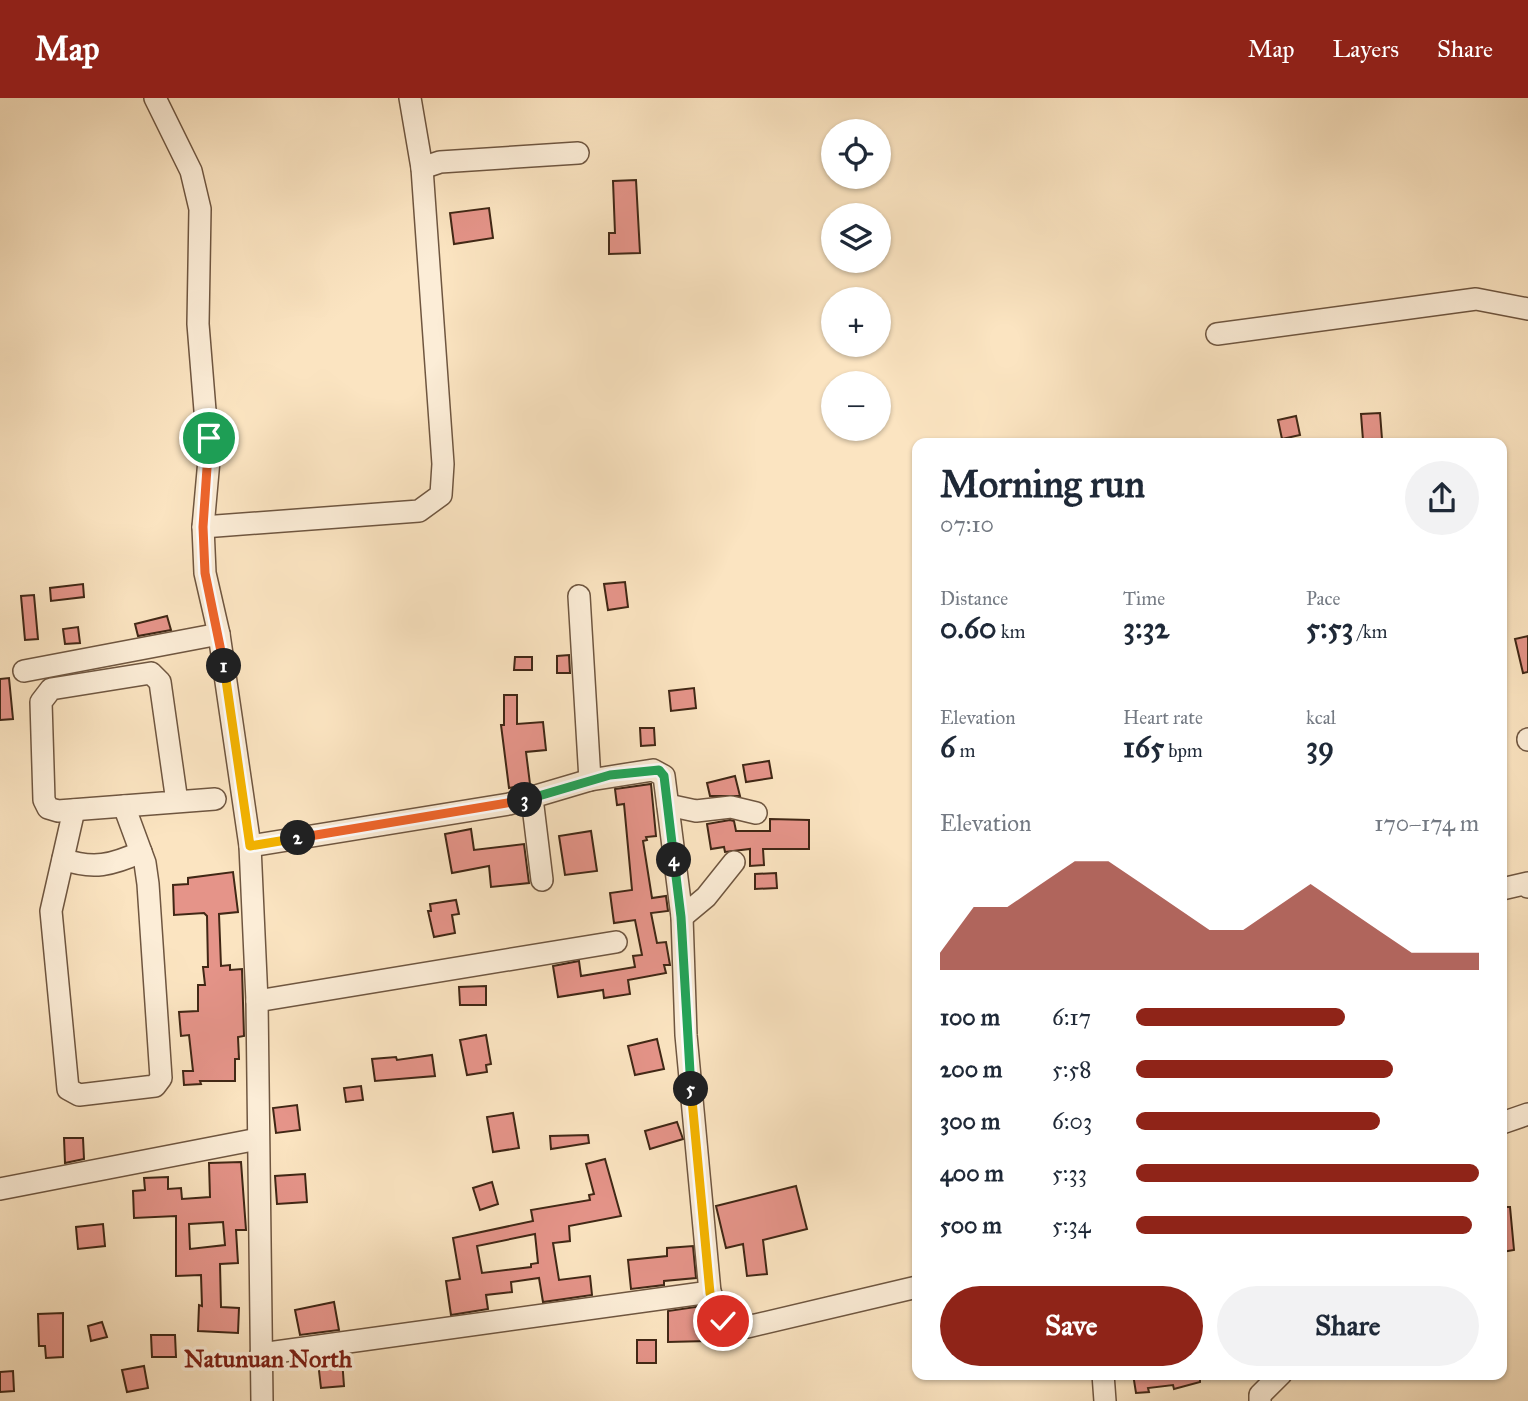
<!DOCTYPE html>
<html lang="en">
<head>
<meta charset="utf-8">
<style>
	:root { --surface:#fff; --page:#f2f2f3; --text:#1f2937; --muted:#747a83; --accent:#8f2418 }
	body { margin:0; font-family:"IM FELL Great Primer",serif; background:var(--page); color:var(--text); height:100vh; display:flex; flex-direction:column; font-size:26px; white-space:nowrap }
	* { box-sizing:border-box; margin:0 }
	p { font-size:23px; color:var(--muted) }
	.icon { flex:none; width:38px; height:38px; fill:none; stroke:currentColor; stroke-width:2; stroke-linecap:round; stroke-linejoin:round }
	.map { position:relative; flex:1; overflow:hidden }
	.sheet { position:absolute; left:912px; top:340px; width:595px; height:942px; display:flex; flex-direction:column; background:var(--surface); border-radius:14px; box-shadow:0 2px 5px #0004 }
	.sheet>* { flex:none }
	.fabs { position:absolute; left:821px; top:21px; display:grid; gap:14px }
	.fabs a { display:grid; place-items:center; width:70px; height:70px; border-radius:50%; background:var(--surface); box-shadow:0 2px 5px #0004; font-size:35px }
	.pin { position:absolute; display:grid; place-items:center; width:60px; height:60px; color:#fff; margin:-30px; border:4px solid #fff; border-radius:50%; box-shadow:0 2px 7px #0007 }
	.km { position:absolute; width:35px; height:35px; margin:-18px; border-radius:50%; background:#222; color:#fff; font-size:19px; line-height:35px; text-align:center }
	.round { display:grid; place-items:center; flex:none; width:74px; height:74px; border-radius:37px; background:var(--page) }
	.overview { display:flex; align-items:center; justify-content:space-between; height:119px; padding:0 28px }
	h1 { font-size:38px; font-weight:700; line-height:52px }
	.figures { display:grid; grid-template-columns:repeat(3,1fr); gap:10px; height:119px; padding:7px 28px }
	.figures div { display:grid; align-content:center }
	.figures b { font-size:30px; font-weight:700 }
	.figures small { font-size:19px; font-weight:400 }
	.figures p { font-size:19px }
	.chart { height:196px; padding:14px 28px }
	.chart p { display:flex; justify-content:space-between }
	.chart svg { width:100%; height:126px; margin-top:7px; fill:var(--accent); opacity:.7 }
	.primary-button { display:flex; gap:14px; margin-top:auto; padding:14px 28px }
	.primary-button a { flex:1; height:80px; border-radius:42px; background:var(--accent); color:#fff; font-size:28px; font-weight:700; line-height:80px; text-align:center }
	.primary-button a+a { background:var(--page); color:var(--text) }
	ul { padding:0 28px; list-style:none; font-size:23px }
	li { display:grid; grid-template-columns:112px 84px 1fr; align-items:center; height:52px }
	li i { height:18px; border-radius:9px; background:var(--accent) }
	header { display:flex; align-items:center; gap:42px; box-sizing:border-box; height:98px; padding:0 35px; background:var(--accent); color:#fff }
	header strong { font-size:33px }
	nav { display:flex; gap:38px; margin-inline-start:auto; font-size:24px }
	.map>svg:first-child { display:block }
	.building { fill:#e59489; stroke:#402715; stroke-width:2; fill-rule:evenodd }
	.lines { fill:none; stroke-linecap:round; stroke-linejoin:round }
	.minor-casing { stroke:#6f5640; stroke-width:24 }
	.minor { stroke:#fcedd7; stroke-width:21 }
	.split-1-casing { stroke:#fff; stroke-width:14 }
	.split-2-casing { stroke:#fff; stroke-width:14 }
	.split-3-casing { stroke:#fff; stroke-width:14 }
	.split-4-casing { stroke:#fff; stroke-width:14 }
	.split-5-casing { stroke:#fff; stroke-width:14 }
	.split-6-casing { stroke:#fff; stroke-width:14 }
	.split-1 { stroke:#f0652b; stroke-width:9 }
	.split-2 { stroke:#f5b400; stroke-width:9 }
	.split-3 { stroke:#f0652b; stroke-width:9 }
	.split-4 { stroke:#22a559; stroke-width:9 }
	.split-5 { stroke:#22a559; stroke-width:9 }
	.split-6 { stroke:#f5b400; stroke-width:9 }
	.labels { text-anchor:middle; dominant-baseline:central; stroke-width:7; stroke-linejoin:round; paint-order:stroke }
	.quarter-label { font-size:24px; font-weight:bold; fill:#7a1f14; stroke:#fcedd7 }
</style>
</head>
<body>
<header>
<strong>Map</strong>
<nav><a>Map</a><a>Layers</a><a>Share</a></nav>
</header>
<div class="map">
<svg width="1528" height="1303" viewBox="0 0 1528 1303">
	<rect width="100%" height="100%" fill="#fbe4c1"/>
	<filter id="stains"><feTurbulence type="fractalNoise" baseFrequency=".00286" numOctaves="4"/><feColorMatrix values="0 0 0 0 .2 0 0 0 0 .09 0 0 0 0 .02 0 0 0 .5 -.17"/></filter>
	<radialGradient id="worn" r=".72"><stop offset=".6" stop-color="#630" stop-opacity="0"/><stop offset="1" stop-color="#630" stop-opacity=".3"/></radialGradient>
	<g class="building">
		<path d="M636,82L640,155L609,156V135H615L613,83Z"/>
		<path d="M489,110L493,140L454,146L450,115Z"/>
		<path d="M1380,315L1382,341L1363,342L1361,316Z"/>
		<path d="M1296,318L1300,337L1282,341L1278,322Z"/>
		<path d="M625,484L628,509L608,512L604,486Z"/>
		<path d="M83,486L84,499L51,503L50,490Z"/>
		<path d="M34,497L38,541L25,542L21,498Z"/>
		<path d="M167,518L171,532L138,538L135,526Z"/>
		<path d="M78,529L80,545L65,546L63,531Z"/>
		<path d="M1528,538V574L1523,575L1515,541Z"/>
		<path d="M569,557L570,575H557V558Z"/>
		<path d="M515,559H532V572H514Z"/>
		<path d="M9,580L13,621L0,622V581Z"/>
		<path d="M694,590L696,610L671,613L669,593Z"/>
		<path d="M504,597H517V626L543,624L546,652L526,654L530,686L509,690L501,627H504Z"/>
		<path d="M640,630H654L655,647L641,648Z"/>
		<path d="M769,663L772,680L746,684L743,667Z"/>
		<path d="M735,678L740,698H710L707,685Z"/>
		<path d="M651,686L656,738L646,739L647,742L643,743L652,800L666,798L668,813L651,815L657,845L666,844L670,867H664L666,875L628,882L630,896L604,900L603,892L558,899L553,868L579,863L581,878L635,869L633,858L642,857L635,822L614,825L610,795L632,792L624,706L617,707L615,691Z"/>
		<path d="M770,721L809,722V751H763L764,767L750,768V751L725,754L724,749L711,751L707,726L730,722L734,723L736,733H770Z"/>
		<path d="M471,731L474,752L524,746L529,785L491,789L489,768L452,775L445,736Z"/>
		<path d="M591,733L597,773L565,777L559,738Z"/>
		<path d="M233,774L238,814L219,816L221,868L230,867V872L242,871L244,938L238,939L239,961H235V983H200L201,986L184,987L183,973H193L189,937L181,938L179,914L198,913V887H205L203,869H208L207,818L204,815L174,817L173,787L188,786V780Z"/>
		<path d="M776,775L777,790L755,791V776Z"/>
		<path d="M456,802L459,816L452,817L455,835L434,839L428,813H431L430,806Z"/>
		<path d="M486,888V907H460L459,889Z"/>
		<path d="M486,937L491,966L486,967L487,974L467,977L460,942Z"/>
		<path d="M657,941L664,971L635,977L628,948Z"/>
		<path d="M432,957L435,978L375,983L372,961L396,959L397,962Z"/>
		<path d="M361,988L363,1002L346,1004L344,990Z"/>
		<path d="M297,1007L300,1032L276,1035L273,1010Z"/>
		<path d="M513,1015L519,1050L493,1054L487,1019Z"/>
		<path d="M677,1024L683,1041L650,1051L645,1033Z"/>
		<path d="M588,1037L589,1045L551,1051L550,1038Z"/>
		<path d="M64,1040H83L84,1061L65,1065Z"/>
		<path d="M605,1061L621,1118L569,1128L570,1143L553,1145L559,1182L590,1178L592,1197L543,1204L539,1180L511,1184L512,1194L486,1197L488,1211L451,1217L446,1183L460,1181L453,1140L533,1123L531,1112L590,1102L589,1097L594,1096L586,1066ZM535,1136L538,1165L531,1166V1169L482,1175L477,1148Z"/>
		<path d="M241,1064L246,1132H236L238,1165L220,1166L221,1209L239,1210L238,1235L198,1233L199,1207L202,1208L201,1177L176,1178V1118L134,1120L133,1093L145,1092L144,1080L168,1079V1091L181,1090L182,1101L210,1099L209,1065ZM223,1124L225,1147L190,1151L189,1126Z"/>
		<path d="M305,1076L307,1104L277,1106L275,1078Z"/>
		<path d="M492,1084L498,1106L480,1112L473,1090Z"/>
		<path d="M796,1088L807,1131L763,1142L767,1176L747,1178L743,1146L726,1150L716,1108Z"/>
		<path d="M1502,1109H1510L1514,1152L1502,1154Z"/>
		<path d="M103,1126L105,1148L78,1151L76,1129Z"/>
		<path d="M693,1148L696,1180L664,1183V1187L631,1191L628,1162L667,1158V1150Z"/>
		<path d="M334,1204L339,1232L300,1237L295,1212Z"/>
		<path d="M702,1208L708,1221V1243L668,1244V1213Z"/>
		<path d="M63,1215V1259L46,1260L45,1248H39L38,1216Z"/>
		<path d="M102,1224L107,1239L91,1243L88,1228Z"/>
		<path d="M151,1237H175L176,1259H152Z"/>
		<rect x="637" y="1242" width="19" height="23"/>
		<path d="M342,1261L344,1288L321,1290L318,1264Z"/>
		<path d="M144,1268L148,1290L127,1294L122,1272Z"/>
		<path d="M13,1273L14,1293L0,1294V1274Z"/>
		<path d="M1133,1276H1200V1284L1174,1291L1173,1287L1148,1290L1149,1294L1136,1295Z"/>
	</g>
	<g class="lines">
		<defs>
			<g id="minor">
				<path d="M155,0L191,73L200,111L198,226L209,362L203,429L205,475L219,536L250,748L257,903L262,1303"/>
				<path d="M422,70L440,64L578,55"/>
				<path d="M1217,236L1476,201L1528,211"/>
				<path d="M203,429L419,413L441,397L443,366L422,70L410,0"/>
				<path d="M579,498L590,682L653,672L664,678L682,819L686,937L710,1194"/>
				<path d="M24,573L219,536"/>
				<path d="M1528,641V642"/>
				<path d="M532,700L542,782"/>
				<path d="M177,704L160,584L151,575L51,591L41,604L44,702L48,710L58,713L215,701"/>
				<path d="M668,707L696,713L731,709L756,715"/>
				<path d="M74,712L51,813L68,991L79,997L155,988L161,980L148,786L145,765L124,708"/>
				<path d="M250,748L509,706L590,682"/>
				<path d="M63,761C93,772 112,767 141,754"/>
				<path d="M1502,791L1528,785V789"/>
				<path d="M682,819L706,799L734,764"/>
				<path d="M257,903L616,844"/>
				<path d="M1502,1025L1528,1016"/>
				<path d="M0,1091L258,1041"/>
				<path d="M261,1256L710,1194L723,1223L734,1229H747L917,1189"/>
				<path d="M1103,1276L1105,1303"/>
				<path d="M1260,1303V1297L1281,1276"/>
			</g>
		</defs>
		<use href="#minor" class="minor-casing"/>
		<use href="#minor" class="minor"/>
	</g>
	<g class="lines">
		<defs>
			<path id="split-1" d="M209,340L203,429L205,475L224,568"/>
			<path id="split-2" d="M224,568L250,748L298,740"/>
			<path id="split-3" d="M298,740L525,702"/>
			<path id="split-4" d="M525,702L610,677L659,672L664,678L674,762"/>
			<path id="split-5" d="M674,762L681,819L691,991"/>
			<path id="split-6" d="M691,991L710,1195L723,1223"/>
		</defs>
		<use href="#split-1" class="split-1-casing"/>
		<use href="#split-2" class="split-2-casing"/>
		<use href="#split-3" class="split-3-casing"/>
		<use href="#split-4" class="split-4-casing"/>
		<use href="#split-5" class="split-5-casing"/>
		<use href="#split-6" class="split-6-casing"/>
		<use href="#split-1" class="split-1"/>
		<use href="#split-2" class="split-2"/>
		<use href="#split-3" class="split-3"/>
		<use href="#split-4" class="split-4"/>
		<use href="#split-5" class="split-5"/>
		<use href="#split-6" class="split-6"/>
	</g>
	<g class="labels">
		<g class="quarter-label">
			<text x="268" y="1261">Natunuan North</text>
		</g>
	</g>
	<rect width="100%" height="100%" filter="url(#stains)"/>
	<rect width="100%" height="100%" fill="url(#worn)"/>
</svg>
<div class="fabs">
<a><svg class="icon" aria-label="locate" viewBox="0 0 24 24"><circle cx="12" cy="12" r="6"/><path d="M12 2v4M12 18v4M2 12h4M18 12h4"/></svg></a>
<a><svg class="icon" aria-label="layers" viewBox="0 0 24 24"><path d="M12 4l9 5-9 5-9-5zM3 14l9 5 9-5"/></svg></a>
<a>+</a>
<a>−</a>
</div>
<div class="pin" style="left:209px;top:340px;background:#1e9e55"><svg class="icon" aria-label="arrive" viewBox="0 0 24 24"><path d="M6 21V4h12l-3 4 3 4H6"/></svg></div>
<div class="pin" style="left:723px;top:1223px;background:#d93025"><svg class="icon" aria-label="check" viewBox="0 0 24 24"><path d="M5 12l5 5 9-10"/></svg></div>
<b class="km" style="left:224px;top:568px">1</b>
<b class="km" style="left:298px;top:740px">2</b>
<b class="km" style="left:525px;top:702px">3</b>
<b class="km" style="left:674px;top:762px">4</b>
<b class="km" style="left:691px;top:991px">5</b>
<section class="sheet">
<div class="overview"><div><h1>Morning run</h1><p>07:10</p></div><a class="round"><svg class="icon" aria-label="share" viewBox="0 0 24 24"><path d="M12 15V3M7 8l5-5 5 5M5 13v7h14v-7"/></svg></a></div>
<div class="figures">
<div><p>Distance</p><b>0.60<small> km</small></b></div>
<div><p>Time</p><b>3:32</b></div>
<div><p>Pace</p><b>5:53<small> /km</small></b></div>
</div>
<div class="figures">
<div><p>Elevation</p><b>6<small> m</small></b></div>
<div><p>Heart rate</p><b>165<small> bpm</small></b></div>
<div><p>kcal</p><b>39</b></div>
</div>
<div class="chart"><p><span>Elevation</span>170–174 m</p>
<svg viewBox="0 0 160 44" preserveAspectRatio="none"><path d="M0 44V38L10 22L20 22L30 14L40 6L50 6L60 14L70 22L80 30L90 30L100 22L110 14L120 22L130 30L140 38L150 38L160 38V44z"/></svg>
</div>
<ul>
<li><b>100 m</b>6:17<i style="width:61%"></i></li>
<li><b>200 m</b>5:58<i style="width:75%"></i></li>
<li><b>300 m</b>6:03<i style="width:71%"></i></li>
<li><b>400 m</b>5:33<i style="width:100%"></i></li>
<li><b>500 m</b>5:34<i style="width:98%"></i></li>
</ul>
<div class="primary-button"><a>Save</a><a>Share</a></div>
</section>
</div>
</body>
</html>
